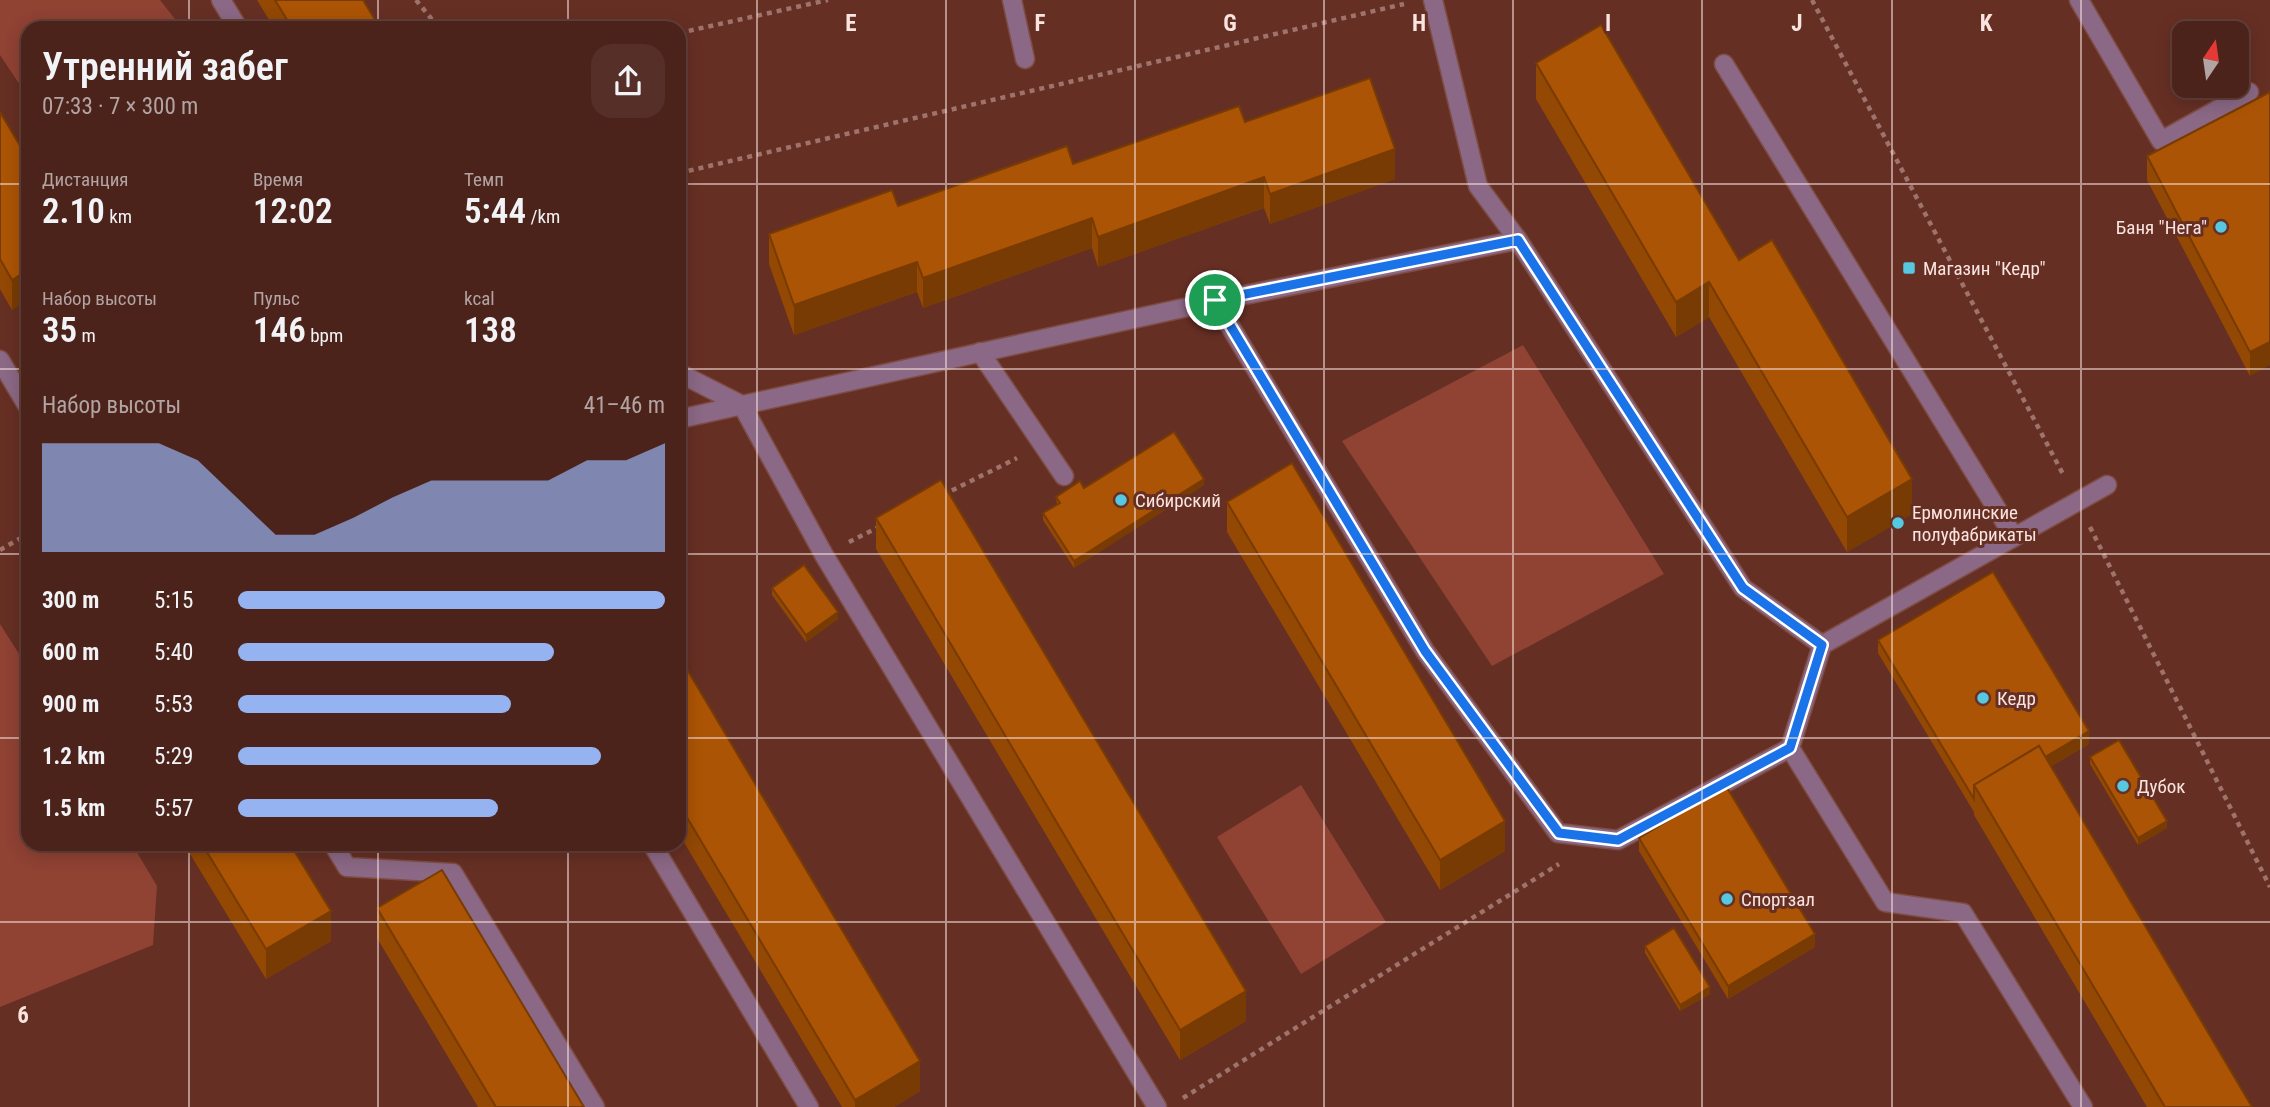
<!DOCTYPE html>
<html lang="ru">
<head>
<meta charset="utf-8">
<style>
	:root { --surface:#4c231b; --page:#562f28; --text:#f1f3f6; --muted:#b2a4a3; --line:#63403a; --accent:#95b2f1 }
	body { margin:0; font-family:"Roboto Condensed",sans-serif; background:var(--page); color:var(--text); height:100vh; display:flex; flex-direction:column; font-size:26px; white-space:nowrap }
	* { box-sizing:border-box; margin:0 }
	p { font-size:23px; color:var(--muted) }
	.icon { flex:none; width:38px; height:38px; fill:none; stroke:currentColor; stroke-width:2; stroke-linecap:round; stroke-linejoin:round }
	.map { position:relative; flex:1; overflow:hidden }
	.side { position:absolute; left:21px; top:21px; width:665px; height:830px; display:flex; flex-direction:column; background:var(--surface); border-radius:21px; box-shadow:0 4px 18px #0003,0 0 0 2px var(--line) }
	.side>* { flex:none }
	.needle { width:46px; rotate:13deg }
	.buttons { position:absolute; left:2172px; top:21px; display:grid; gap:14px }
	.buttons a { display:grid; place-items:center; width:77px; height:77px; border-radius:14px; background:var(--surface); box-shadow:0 4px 18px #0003,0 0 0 2px var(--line); font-size:35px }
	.pin { position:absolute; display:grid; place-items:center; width:60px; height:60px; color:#fff; margin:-30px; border:4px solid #fff; border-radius:50%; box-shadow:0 2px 7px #0007 }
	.round { display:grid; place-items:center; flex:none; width:74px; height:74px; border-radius:21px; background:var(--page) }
	.summary { display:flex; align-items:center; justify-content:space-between; height:119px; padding:0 21px }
	h1 { font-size:38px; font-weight:600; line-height:52px }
	.stats { display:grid; grid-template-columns:repeat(3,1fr); gap:10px; height:119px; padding:7px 21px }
	.stats div { display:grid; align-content:center }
	.stats b { font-size:35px; font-weight:600 }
	.stats small { font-size:19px; font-weight:400 }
	.stats p { font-size:19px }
	.chart { height:196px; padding:14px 21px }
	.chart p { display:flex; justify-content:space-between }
	.chart svg { width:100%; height:126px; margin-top:7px; fill:var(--accent); opacity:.7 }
	ul { padding:0 21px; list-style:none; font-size:23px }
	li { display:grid; grid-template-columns:112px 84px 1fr; align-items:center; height:52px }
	li i { height:18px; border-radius:9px; background:var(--accent) }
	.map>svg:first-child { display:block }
	.green { fill:#904233 }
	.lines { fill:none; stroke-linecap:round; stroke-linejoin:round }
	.lane-casing { stroke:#7e4c42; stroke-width:21 }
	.path { stroke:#9e736b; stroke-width:4.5; stroke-dasharray:5 5; stroke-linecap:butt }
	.lane { stroke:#8b6885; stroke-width:18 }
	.wall { fill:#934804 }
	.shaded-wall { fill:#783b04 }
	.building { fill:#ab5405; stroke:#783b04; stroke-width:2 }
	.route-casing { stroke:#fff; stroke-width:14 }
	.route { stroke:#1a73e8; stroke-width:9 }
	.grid { fill:none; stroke:#fae4e0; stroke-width:2; stroke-opacity:0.55 }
	.poi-dot { fill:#56c9e0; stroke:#662f24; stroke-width:2.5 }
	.labels { text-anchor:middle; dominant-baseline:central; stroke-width:6; stroke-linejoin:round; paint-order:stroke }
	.poi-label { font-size:19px; fill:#fae4e0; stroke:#662f24; text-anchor:start }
	.grid-label { font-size:23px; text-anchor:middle; font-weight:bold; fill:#fae4e0; stroke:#662f24; stroke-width:6; stroke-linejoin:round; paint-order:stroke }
</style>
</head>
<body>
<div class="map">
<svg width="2270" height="1107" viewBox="0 0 2270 1107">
	<rect width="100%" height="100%" fill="#662f24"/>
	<g class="green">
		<path d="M0,0H160L182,28H28V97L0,55Z"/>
		<path d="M1523,345L1664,574L1492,666L1342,441Z"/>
		<path d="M0,624L28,668V844H132L157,886L153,945L0,1007Z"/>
		<path d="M1301,785L1386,922L1301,974L1217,837Z"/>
	</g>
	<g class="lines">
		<defs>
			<g id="lane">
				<path d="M221,0L238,28"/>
				<path d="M1012,0L1025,59"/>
				<path d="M2079,0L2161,141L2249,92"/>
				<path d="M1724,64L2014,537"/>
				<path d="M1518,240L1743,588L1822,645L2107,485"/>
				<path d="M1215,301L1425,651L1558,833L1618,840L1790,748L1822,645"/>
				<path d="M980,352L1064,476"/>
				<path d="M0,360L28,407"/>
				<path d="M679,373L742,405L824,555L1157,1107"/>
				<path d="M679,419L1215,301L1518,240L1478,186L1433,0"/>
				<path d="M1790,748L1885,902L1963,913L2083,1107"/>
				<path d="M333,844L347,867L453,873L595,1107"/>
				<path d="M652,844L809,1107"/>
			</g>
		</defs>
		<use href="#lane" class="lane-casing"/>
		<g class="path">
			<path d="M416,0L439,28"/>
			<path d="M1812,0L2064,476"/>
			<path d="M679,33L828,0"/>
			<path d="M679,173L1404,4"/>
			<path d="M943,495L1017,458"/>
			<path d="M2090,527L2270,887"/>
			<path d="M849,542L879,527"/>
			<path d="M0,550L28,534"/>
			<path d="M1183,1098L1559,864"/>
		</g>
		<use href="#lane" class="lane"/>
	</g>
	<g class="wall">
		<path d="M257,0H363L380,28H274Z"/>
		<path d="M1536,63L1739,260L1912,514L1847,552L1709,317L1676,337L1536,99Z"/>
		<path d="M2270,92L2250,376L2147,180V156Z"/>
		<path d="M0,112L28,159V300L12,310L0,289Z"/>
		<path d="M1245,122L1395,179L1270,224L1264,208L1098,267L1092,248L923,308L917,292L794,335L769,264V234L898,206Z"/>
		<path d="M1204,485L1074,568L1043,520V513L1057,505L1056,497L1084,488Z"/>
		<path d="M1227,502L1505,851L1440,890L1227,532Z"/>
		<path d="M876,518L1246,1021L1180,1060L876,549Z"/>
		<path d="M772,588L838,619L806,642L772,595Z"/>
		<path d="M1878,640L2089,744L2051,766L2252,1107H2147L1974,815V812L1878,653Z"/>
		<path d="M679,656L920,1091L894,1107H842L679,834Z"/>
		<path d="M2090,757L2167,828L2138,845L2090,764Z"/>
		<path d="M1639,838L1815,947L1728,999L1639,851Z"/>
		<path d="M184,844H290L331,941L266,979Z"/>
		<path d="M377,908L584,1107H478L377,938Z"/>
		<path d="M1645,946L1710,994L1680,1011L1645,953Z"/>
	</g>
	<g class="shaded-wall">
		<path d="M1395,149V179L1270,224V194Z"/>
		<path d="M1264,177V208L1098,267V237Z"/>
		<path d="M1092,218V248L923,308V278Z"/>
		<path d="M917,262V292L794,335V305Z"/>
		<path d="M28,270V300L12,310V280Z"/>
		<path d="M1709,282V317L1676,337V302Z"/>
		<path d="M2270,342V365L2250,376V352Z"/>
		<path d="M1204,479V485L1074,568V561Z"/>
		<path d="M1912,479V514L1847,552V517Z"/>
		<path d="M838,612V619L806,642V635Z"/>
		<path d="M2089,731V744L1986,806L1980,796Z"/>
		<path d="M1505,821V851L1440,890V860Z"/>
		<path d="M2167,821V828L2138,845V838Z"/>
		<path d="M331,911V941L266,979V949Z"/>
		<path d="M1815,934V947L1728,999V986Z"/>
		<path d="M1710,987V994L1680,1011V1005Z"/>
		<path d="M1246,991V1021L1180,1060V1030Z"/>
		<path d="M920,1061V1091L894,1107H855V1100Z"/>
	</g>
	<g class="building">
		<path d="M275,0H363L380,28H292Z"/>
		<path d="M1601,25L1739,260L1772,240L1912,479L1847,517L1709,282L1676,302L1536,63Z"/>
		<path d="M1370,78L1395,149L1270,194L1264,177L1098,237L1092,218L923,278L917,262L794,305L769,234L892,190L898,206L1067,146L1073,164L1239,106L1245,122Z"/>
		<path d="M2270,92V342L2250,352L2147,156Z"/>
		<path d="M0,112L28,159V270L12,280L0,259Z"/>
		<path d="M1174,432L1204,479L1074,561L1043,513L1060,503L1056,497L1080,481L1084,488Z"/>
		<path d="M1292,463L1505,821L1440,860L1227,502Z"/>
		<path d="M941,480L1246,991L1180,1030L876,518Z"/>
		<path d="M804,565L838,612L806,635L772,588Z"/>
		<path d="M1993,572L2089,731L2045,757L2039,746L1974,785V799L1878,640Z"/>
		<path d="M679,656L920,1061L855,1100L679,804Z"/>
		<path d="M2119,740L2167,821L2138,838L2090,757Z"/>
		<path d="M2039,746L2252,1107H2165L1974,785Z"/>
		<path d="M1726,786L1815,934L1728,986L1639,838Z"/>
		<path d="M202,844H290L331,911L266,949Z"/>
		<path d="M442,870L584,1107H496L377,908Z"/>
		<path d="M1674,928L1710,987L1680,1005L1645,946Z"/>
	</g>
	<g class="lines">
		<defs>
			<path id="route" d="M1518,240L1743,588L1822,645L1790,748L1618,840L1559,833L1425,651L1215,300Z"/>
		</defs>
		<use href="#route" class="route-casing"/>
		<use href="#route" class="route"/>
	</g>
	<path class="grid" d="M189,0V28M378,0V28M568,0V28M757,0V1107M946,0V1107M1135,0V1107M1324,0V1107M1513,0V1107M1702,0V1107M1892,0V1107M2081,0V1107M0,184H28M679,184H2270M0,369H28M679,369H2270M0,554H28M679,554H2270M0,738H28M679,738H2270M189,844V1107M378,844V1107M568,844V1107M0,922H2270"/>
	<g class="poi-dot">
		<circle cx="2221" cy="227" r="7"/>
		<rect x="1902" y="261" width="14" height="14" rx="3.5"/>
		<circle cx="1121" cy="500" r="7"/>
		<circle cx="1898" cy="523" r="7"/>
		<circle cx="1983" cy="698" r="7"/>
		<circle cx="2123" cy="786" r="7"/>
		<circle cx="1727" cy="899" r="7"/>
	</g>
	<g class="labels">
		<g class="poi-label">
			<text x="2207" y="227" text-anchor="end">Баня "Нега"</text>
			<text x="1923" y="268">Магазин "Кедр"</text>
			<text x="1135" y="500">Сибирский</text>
			<text x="1912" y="512">Ермолинские<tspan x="1912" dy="22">полуфабрикаты</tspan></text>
			<text x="1997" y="698">Кедр</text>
			<text x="2137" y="786">Дубок</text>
			<text x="1741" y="899">Спортзал</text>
		</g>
	</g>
	<g class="grid-label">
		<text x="851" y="31">E</text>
		<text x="1040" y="31">F</text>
		<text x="1230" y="31">G</text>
		<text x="1419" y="31">H</text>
		<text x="1608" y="31">I</text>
		<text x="1797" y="31">J</text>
		<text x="1986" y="31">K</text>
		<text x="23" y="1023">6</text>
	</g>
</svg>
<div class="buttons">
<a><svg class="needle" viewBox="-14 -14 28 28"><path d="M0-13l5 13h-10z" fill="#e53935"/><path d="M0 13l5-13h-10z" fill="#b2a4a3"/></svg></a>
</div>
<div class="pin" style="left:1215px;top:300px;background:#1e9e55"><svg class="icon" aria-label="arrive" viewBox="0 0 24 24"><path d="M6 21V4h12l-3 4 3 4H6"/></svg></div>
<section class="side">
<div class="summary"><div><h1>Утренний забег</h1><p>07:33 · 7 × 300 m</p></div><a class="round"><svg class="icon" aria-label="share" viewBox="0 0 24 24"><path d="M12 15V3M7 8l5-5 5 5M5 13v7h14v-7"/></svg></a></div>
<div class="stats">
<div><p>Дистанция</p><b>2.10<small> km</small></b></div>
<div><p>Время</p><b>12:02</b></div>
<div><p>Темп</p><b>5:44<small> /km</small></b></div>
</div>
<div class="stats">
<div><p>Набор высоты</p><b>35<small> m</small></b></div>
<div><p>Пульс</p><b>146<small> bpm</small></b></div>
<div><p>kcal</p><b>138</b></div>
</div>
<div class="chart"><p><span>Набор высоты</span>41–46 m</p>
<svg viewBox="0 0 160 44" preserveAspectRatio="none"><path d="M0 44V6L10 6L20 6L30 6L40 12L50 25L60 38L70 38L80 32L90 25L100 19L110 19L120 19L130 19L140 12L150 12L160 6V44z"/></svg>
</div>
<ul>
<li><b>300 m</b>5:15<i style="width:100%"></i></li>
<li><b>600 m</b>5:40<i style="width:74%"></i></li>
<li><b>900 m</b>5:53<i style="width:64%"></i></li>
<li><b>1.2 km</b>5:29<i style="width:85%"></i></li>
<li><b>1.5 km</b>5:57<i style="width:61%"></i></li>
</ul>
</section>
</div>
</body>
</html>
